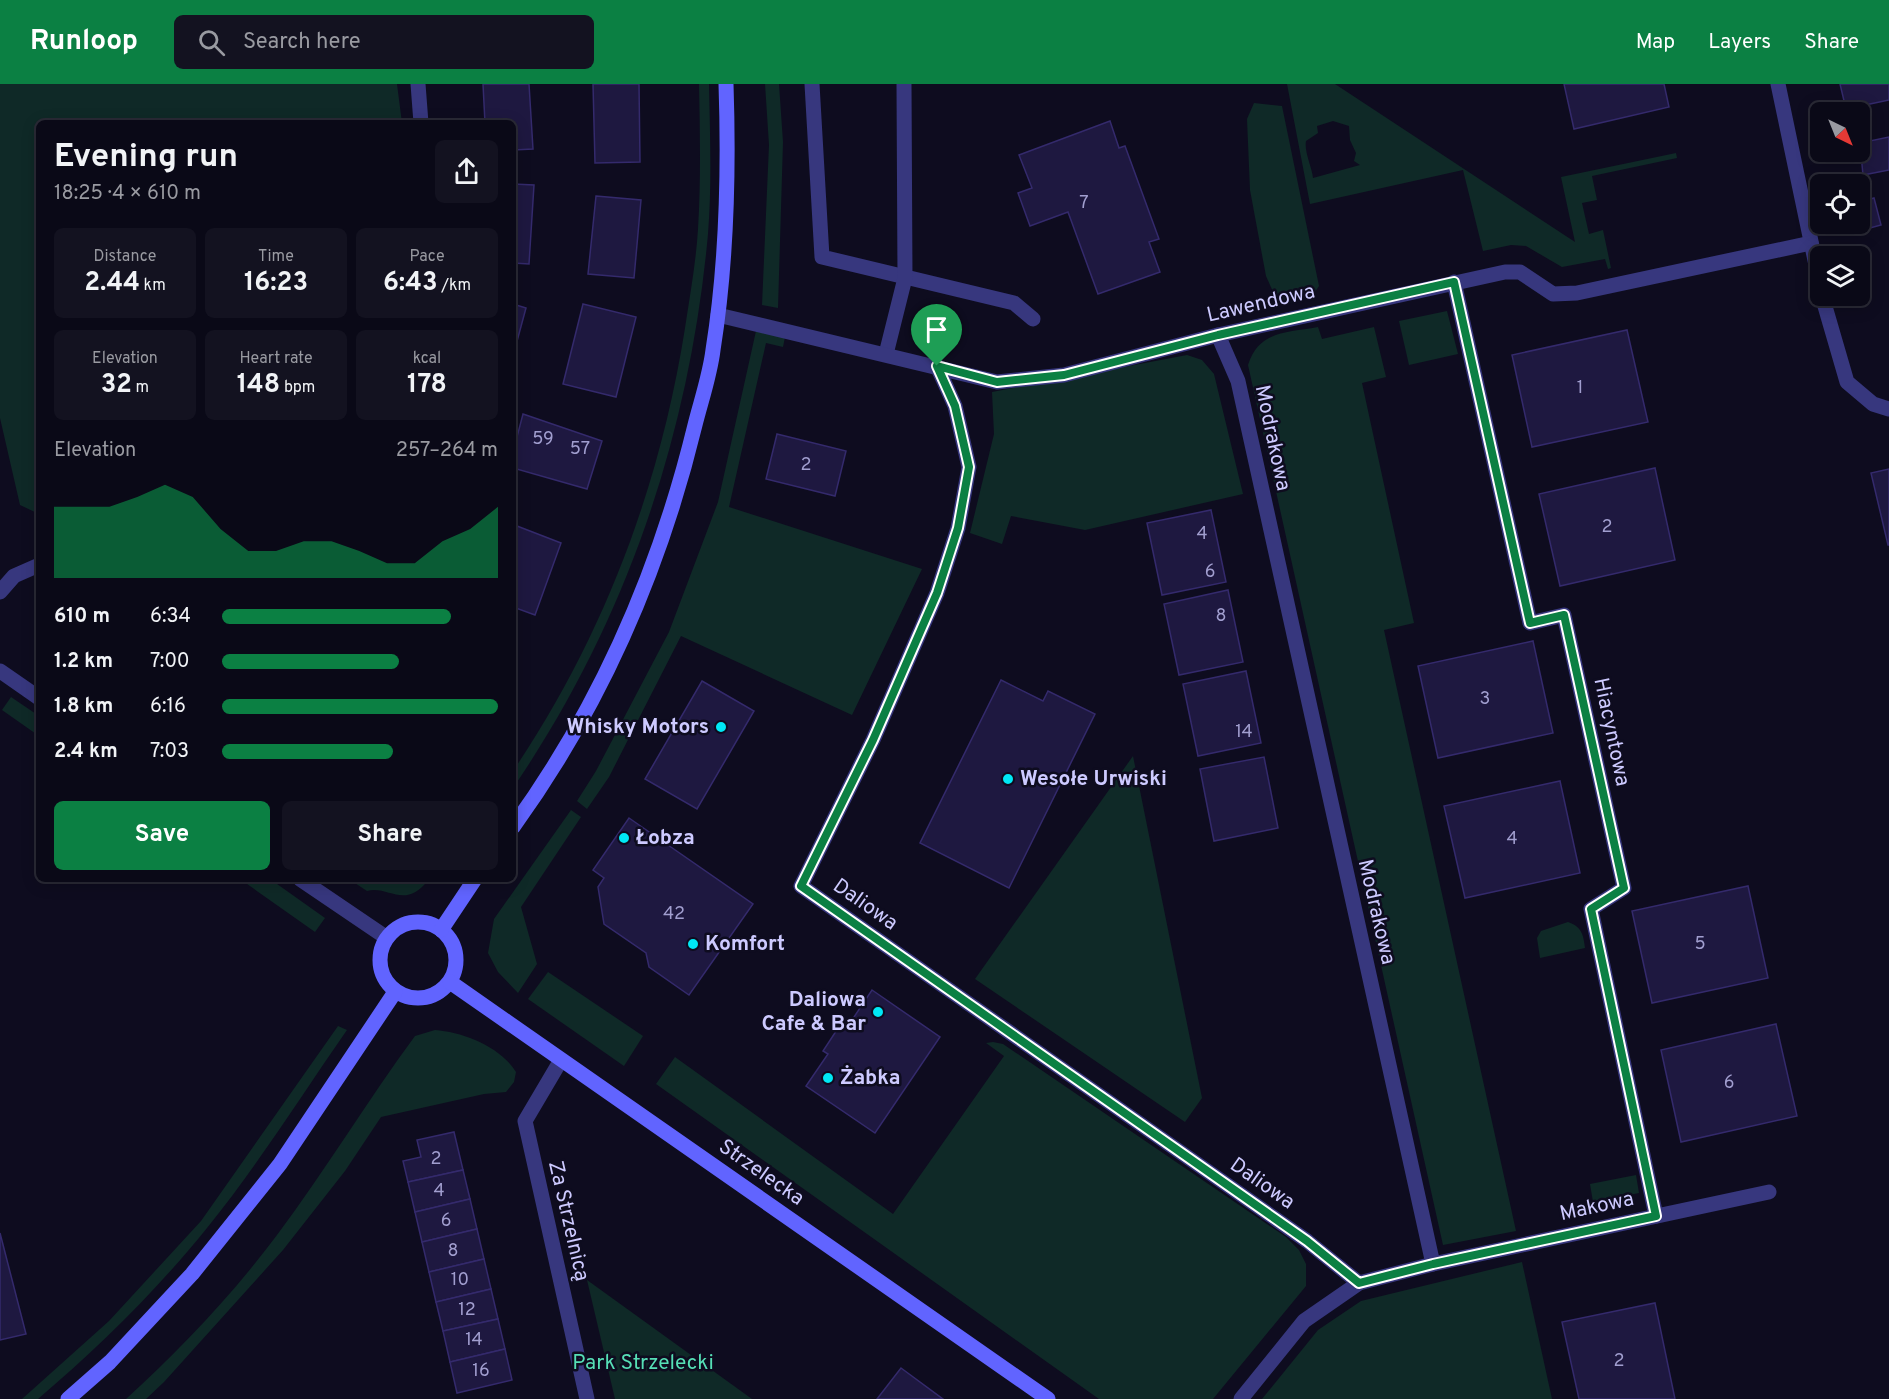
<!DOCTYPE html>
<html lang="en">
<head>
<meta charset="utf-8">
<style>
	:root { --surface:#0a0917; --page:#131220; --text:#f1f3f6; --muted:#999aa1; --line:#2a2a36; --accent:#0b8043 }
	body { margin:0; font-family:Overpass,sans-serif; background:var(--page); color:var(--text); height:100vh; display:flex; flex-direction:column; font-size:22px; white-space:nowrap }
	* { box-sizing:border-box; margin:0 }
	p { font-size:20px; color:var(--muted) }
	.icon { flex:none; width:33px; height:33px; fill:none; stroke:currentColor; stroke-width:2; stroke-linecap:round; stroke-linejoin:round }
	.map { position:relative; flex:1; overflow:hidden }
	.panel { position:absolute; left:36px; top:36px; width:480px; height:762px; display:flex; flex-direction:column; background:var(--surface); border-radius:9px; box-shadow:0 3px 15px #0003,0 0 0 2px var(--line) }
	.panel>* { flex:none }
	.needle { width:39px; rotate:137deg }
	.buttons { position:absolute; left:1810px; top:18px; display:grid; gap:12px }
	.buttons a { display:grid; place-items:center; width:60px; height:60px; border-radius:9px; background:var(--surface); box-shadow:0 3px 15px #0003,0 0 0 2px var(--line); font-size:30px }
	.pin { position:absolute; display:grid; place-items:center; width:51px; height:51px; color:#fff; margin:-62px -26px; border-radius:50% 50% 50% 0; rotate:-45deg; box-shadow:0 0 6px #0007 }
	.pin .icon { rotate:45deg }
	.round { display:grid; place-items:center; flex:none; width:63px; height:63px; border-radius:9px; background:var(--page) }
	.summary { display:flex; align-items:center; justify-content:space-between; height:102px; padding:0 18px }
	h1 { font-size:33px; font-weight:700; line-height:45px }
	.figures { display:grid; grid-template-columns:repeat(3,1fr); gap:9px; height:102px; padding:6px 18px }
	.figures div { display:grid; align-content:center; border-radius:9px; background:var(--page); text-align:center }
	.figures b { font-size:26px; font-weight:700 }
	.figures small { font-size:16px; font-weight:400 }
	.figures p { font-size:16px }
	.chart { height:168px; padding:12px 18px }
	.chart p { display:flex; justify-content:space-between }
	.chart svg { width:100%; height:108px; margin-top:6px; fill:var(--accent); opacity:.7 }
	.action { display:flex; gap:12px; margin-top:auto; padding:12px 18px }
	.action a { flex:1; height:69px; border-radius:9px; background:var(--accent); color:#fff; font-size:24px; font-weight:700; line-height:69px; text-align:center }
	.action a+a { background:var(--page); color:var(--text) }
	ul { padding:0 18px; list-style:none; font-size:20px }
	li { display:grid; grid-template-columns:96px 72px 1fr; align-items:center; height:45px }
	li i { height:15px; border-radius:8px; background:var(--accent) }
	header { display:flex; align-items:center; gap:36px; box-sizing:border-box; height:84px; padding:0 30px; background:var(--accent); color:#fff }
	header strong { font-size:28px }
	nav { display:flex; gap:33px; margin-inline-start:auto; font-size:21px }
	.search { width:420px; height:54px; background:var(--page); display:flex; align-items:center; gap:15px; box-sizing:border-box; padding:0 21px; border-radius:9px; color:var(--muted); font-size:22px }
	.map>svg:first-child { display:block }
	.green { fill:#0f2927; fill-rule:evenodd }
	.building { fill:#1e1840; stroke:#342a6c; stroke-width:1.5 }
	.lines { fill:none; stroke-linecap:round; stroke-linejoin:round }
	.lane { stroke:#37377e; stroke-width:15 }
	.street { stroke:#37377e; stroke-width:15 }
	.secondary { stroke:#6164ff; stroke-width:15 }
	.route-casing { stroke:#fff; stroke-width:12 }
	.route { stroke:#0b8043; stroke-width:8 }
	.poi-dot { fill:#00e8f5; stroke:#0e0c1f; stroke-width:2 }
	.labels { text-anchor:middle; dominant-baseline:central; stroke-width:5; stroke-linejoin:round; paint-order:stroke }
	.number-label { font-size:18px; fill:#a19ecf }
	.street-label { font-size:21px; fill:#cdcaff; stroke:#0e0c1f }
	.poi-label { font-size:21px; font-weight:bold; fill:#cdcaff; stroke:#0e0c1f; text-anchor:start }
	.park-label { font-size:21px; fill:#56dfb6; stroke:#0e0c1f }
</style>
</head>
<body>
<header>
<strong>Runloop</strong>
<div class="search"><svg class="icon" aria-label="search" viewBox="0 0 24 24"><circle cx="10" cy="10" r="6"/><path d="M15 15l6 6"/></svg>Search here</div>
<nav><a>Map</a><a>Layers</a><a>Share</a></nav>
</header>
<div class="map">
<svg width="1889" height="1315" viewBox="0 0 1889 1315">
	<rect width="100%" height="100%" fill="#0e0c1f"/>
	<g class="green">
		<path d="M0,0H397L402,39H39V430L20,421L0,334Z"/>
		<path d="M699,0H709C710,50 712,100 708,150C690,349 626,539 513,704V687C603,554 660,403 685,244C690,211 696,178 698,145C701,97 700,48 699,0Z"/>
		<path d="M765,0H779L783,58L778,224L762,221L769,61Z"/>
		<path d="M1287,0H1335L1575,158L1561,93L1676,69L1677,74L1592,92L1597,116L1582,119L1589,150L1603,146L1611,184L1608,185L1605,175L1562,183L1526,162L1511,161L1483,167L1463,86L1310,120ZM1333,37L1349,42L1350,56L1356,69L1354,77L1360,81L1313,94C1312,83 1304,68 1306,57L1318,49L1317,42Z"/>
		<path d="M1254,19L1282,22L1319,202L1311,214L1279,221L1266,192L1250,106L1247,35Z"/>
		<path d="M1447,227L1458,270L1409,281L1399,237Z"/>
		<path d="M1318,243L1322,255L1374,243L1386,293L1362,299L1414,539L1384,546L1516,1147L1443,1161L1248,281C1259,246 1287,249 1318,243Z"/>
		<path d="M756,247L785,253L783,263L766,259L729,423L922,485L852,631L681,552L609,693L587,725L577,717L596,687L669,548L718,418Z"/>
		<path d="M1187,271L1202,276L1214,290L1243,410L1085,446L1011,432L1002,460L970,449L994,350L992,308Z"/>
		<path d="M11,613L39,632V652L2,626Z"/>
		<path d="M1133,672L1202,1014L1185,1038L975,895Z"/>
		<path d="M571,726L581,733L521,823L537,880L518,909L498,888L488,869L494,835Z"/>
		<path d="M240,795H270L325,834L315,848Z"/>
		<path d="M349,795H429C405,827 389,801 367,807Z"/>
		<path d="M1568,838C1582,843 1583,850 1585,864L1540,874L1537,854L1541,847Z"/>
		<path d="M548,888L643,952L624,982L528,915Z"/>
		<path d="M338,942L347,946C301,1012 258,1081 207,1144C157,1206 99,1263 38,1315H22L109,1237L201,1137Z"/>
		<path d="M435,946C463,948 501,963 516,988L514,998L506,1008L484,1010L381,1033L345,1087L283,1166L164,1298L146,1315H126C180,1266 233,1210 277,1151C325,1087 367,1017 415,952Z"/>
		<path d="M993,958L1003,960L1286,1153L1299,1166L1306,1180V1202L1213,1315H1099L656,1000L675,973L893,1130L1004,972L986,959Z"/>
		<path d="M1636,1091L1639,1109L1593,1118L1590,1100Z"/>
		<path d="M1522,1178L1552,1315H1262L1318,1246L1361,1217Z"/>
		<path d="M587,1196L752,1315H615Z"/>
	</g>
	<g class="building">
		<path d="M483,0H529L533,65L513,66V39H485Z"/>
		<path d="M593,0H639L640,78L595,79Z"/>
		<path d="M1564,0H1664L1669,23L1574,45Z"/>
		<path d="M1840,0H1889V16L1846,25Z"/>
		<path d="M1110,37L1119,64L1125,62L1159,155L1149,158L1160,188L1098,210L1068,128L1030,142L1018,109L1032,104L1019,71Z"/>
		<path d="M1889,53V86L1863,91L1860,59Z"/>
		<path d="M513,100L534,101L529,180L513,179Z"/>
		<path d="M596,112L641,116L634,194L588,190Z"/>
		<path d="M1874,114L1881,141L1844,151L1841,140H1860V118Z"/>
		<path d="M513,220L526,224L513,272Z"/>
		<path d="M583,220L636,233L616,313L563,300Z"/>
		<path d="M1627,246L1648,338L1532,363L1512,271Z"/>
		<path d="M523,330L602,357L587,405L513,384V368Z"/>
		<path d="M777,350L846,367L835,412L766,395Z"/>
		<path d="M1655,384L1675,476L1560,502L1539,410Z"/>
		<path d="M1889,385V461H1888L1871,389Z"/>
		<path d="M1211,426L1226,498L1162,511L1147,439Z"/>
		<path d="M517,442L561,459L535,531L513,523V452Z"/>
		<path d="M1228,506L1243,578L1179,591L1164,520Z"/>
		<path d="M1533,557L1553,649L1438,674L1418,582Z"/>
		<path d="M1246,587L1261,659L1198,672L1183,600Z"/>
		<path d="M1001,596L1043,617L1048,607L1095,630L1009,804L920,759Z"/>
		<path d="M702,597L754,627L697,725L645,695Z"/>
		<path d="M1264,673L1278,744L1214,757L1200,685Z"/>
		<path d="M1560,697L1580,789L1465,814L1444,722Z"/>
		<path d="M629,734L753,820L689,911L649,883L646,869L604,840L598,803L604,794L593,786Z"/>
		<path d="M1748,802L1768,894L1652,919L1632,827Z"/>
		<path d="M872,906L940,953L875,1049L806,1002L828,970L823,967L844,935L850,939Z"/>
		<path d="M1776,940L1797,1032L1681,1058L1661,966Z"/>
		<path d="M454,1048L463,1086L408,1098L403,1077L421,1073L417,1056Z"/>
		<path d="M463,1086L470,1115L415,1128L408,1098Z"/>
		<path d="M470,1115L477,1145L422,1158L415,1128Z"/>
		<path d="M477,1145L484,1175L429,1188L422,1158Z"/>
		<path d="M0,1149L26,1250L0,1256Z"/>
		<path d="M484,1175L491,1205L436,1218L429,1188Z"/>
		<path d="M491,1205L498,1235L443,1247L436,1218Z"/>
		<path d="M1655,1219L1675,1315H1579L1562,1238Z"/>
		<path d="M498,1235L505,1265L450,1278L443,1247Z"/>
		<path d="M505,1265L512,1296L457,1309L450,1278Z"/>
		<path d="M901,1284L943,1315H877Z"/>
	</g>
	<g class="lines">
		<g class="lane">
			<path d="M812,0L822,173L1014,219L1033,235"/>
			<path d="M886,270L905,194L904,0"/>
		</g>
		<g class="street">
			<path d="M418,0L421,39"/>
			<path d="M1778,0L1821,205"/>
			<path d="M1454,198L1530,539L1564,531L1624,804L1591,825L1656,1132"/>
			<path d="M1822,212L1847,298L1873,320L1889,325"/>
			<path d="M718,231L997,298L1064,291L1218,251L1505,188H1520L1553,210L1577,209L1811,159"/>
			<path d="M1218,251L1238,297L1433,1180"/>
			<path d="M937,282L955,322L969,383L958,444L937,509L873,656L801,802L1307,1157L1359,1199"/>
			<path d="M0,508L14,492L39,481"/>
			<path d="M0,587L39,614"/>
			<path d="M300,795L387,854"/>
			<path d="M561,976L525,1037L587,1315"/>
			<path d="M1241,1315L1304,1237L1359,1199L1433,1180L1769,1108"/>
		</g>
		<g class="secondary">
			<path d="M513,743C600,623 660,485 695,341C701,317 710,291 713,266C727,178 729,89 726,0"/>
			<circle cx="418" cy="876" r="38"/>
			<path d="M441,846L475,795"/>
			<path d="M450,898L1048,1315"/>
			<path d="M68,1315L110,1278L192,1190L280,1080L395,908"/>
		</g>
	</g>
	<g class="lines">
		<defs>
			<path id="route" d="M1454,198L1530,539L1564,531L1624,804L1591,825L1656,1132L1433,1180L1359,1199L1307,1157L801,802L873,656L937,509L958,444L969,383L955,322L937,282L997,298L1064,291L1218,251Z"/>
		</defs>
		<use href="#route" class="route-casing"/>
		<use href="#route" class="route"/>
	</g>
	<g class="poi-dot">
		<circle cx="721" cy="643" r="6"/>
		<circle cx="1008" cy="695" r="6"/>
		<circle cx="624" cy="754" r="6"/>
		<circle cx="693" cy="860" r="6"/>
		<circle cx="878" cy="928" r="6"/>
		<circle cx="828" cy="994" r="6"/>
	</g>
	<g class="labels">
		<g class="number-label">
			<text x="1084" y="119">7</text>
			<text x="1580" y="304">1</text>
			<text x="543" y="355">59</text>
			<text x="580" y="365">57</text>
			<text x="806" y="381">2</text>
			<text x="1607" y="443">2</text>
			<text x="1202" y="450">4</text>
			<text x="1210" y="488">6</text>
			<text x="1221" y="532">8</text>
			<text x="1485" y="615">3</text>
			<text x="1244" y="648">14</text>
			<text x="1512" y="755">4</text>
			<text x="674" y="830">42</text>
			<text x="1700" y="860">5</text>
			<text x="1729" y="999">6</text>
			<text x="436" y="1075">2</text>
			<text x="439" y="1107">4</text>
			<text x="446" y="1137">6</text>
			<text x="453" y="1167">8</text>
			<text x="460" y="1196">10</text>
			<text x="467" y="1226">12</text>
			<text x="474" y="1256">14</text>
			<text x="1619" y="1277">2</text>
			<text x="481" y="1287">16</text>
		</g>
		<g class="street-label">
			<text transform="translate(1261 220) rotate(-13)">Lawendowa</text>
			<text transform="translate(1272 354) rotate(78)">Modrakowa</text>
			<text transform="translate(1611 648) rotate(78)">Hiacyntowa</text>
			<text transform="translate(865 821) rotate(35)">Daliowa</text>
			<text transform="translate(1376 828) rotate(77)">Modrakowa</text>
			<text transform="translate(761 1089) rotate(35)">Strzelecka</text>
			<text transform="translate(1262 1100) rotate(35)">Daliowa</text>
			<text transform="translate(1597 1123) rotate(-12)">Makowa</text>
			<text transform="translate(568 1137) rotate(77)">Za Strzelnicą</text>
		</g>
		<g class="poi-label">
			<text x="709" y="643" text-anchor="end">Whisky Motors</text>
			<text x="1020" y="695">Wesołe Urwiski</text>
			<text x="636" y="754">Łobza</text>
			<text x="705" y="860">Komfort</text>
			<text x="866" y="916" text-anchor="end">Daliowa<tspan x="866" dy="24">Cafe &amp; Bar</tspan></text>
			<text x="840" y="994">Żabka</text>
		</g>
		<g class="park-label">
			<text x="643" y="1279">Park Strzelecki</text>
		</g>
	</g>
</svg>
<div class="buttons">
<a><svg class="needle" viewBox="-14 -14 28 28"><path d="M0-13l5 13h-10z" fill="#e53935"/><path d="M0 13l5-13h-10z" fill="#999aa1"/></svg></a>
<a><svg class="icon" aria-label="locate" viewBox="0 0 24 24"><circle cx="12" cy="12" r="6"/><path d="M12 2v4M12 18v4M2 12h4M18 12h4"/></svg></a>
<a><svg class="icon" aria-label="layers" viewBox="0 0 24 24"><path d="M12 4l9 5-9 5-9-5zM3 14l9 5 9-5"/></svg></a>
</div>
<div class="pin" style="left:937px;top:282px;background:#1e9e55"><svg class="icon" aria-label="arrive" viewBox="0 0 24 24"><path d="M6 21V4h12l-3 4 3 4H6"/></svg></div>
<section class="panel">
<div class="summary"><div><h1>Evening run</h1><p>18:25 · 4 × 610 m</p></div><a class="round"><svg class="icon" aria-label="share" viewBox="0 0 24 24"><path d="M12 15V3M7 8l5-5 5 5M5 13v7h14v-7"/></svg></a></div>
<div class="figures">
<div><p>Distance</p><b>2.44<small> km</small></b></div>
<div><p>Time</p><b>16:23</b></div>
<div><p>Pace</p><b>6:43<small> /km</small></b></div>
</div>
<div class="figures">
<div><p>Elevation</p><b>32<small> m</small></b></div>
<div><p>Heart rate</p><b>148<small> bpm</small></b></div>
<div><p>kcal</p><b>178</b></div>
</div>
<div class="chart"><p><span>Elevation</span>257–264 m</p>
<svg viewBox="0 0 160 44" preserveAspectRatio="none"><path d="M0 44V15L10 15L20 15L30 11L40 6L50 11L60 24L70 33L80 33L90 29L100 29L110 33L120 38L130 38L140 29L150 24L160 15V44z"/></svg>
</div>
<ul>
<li><b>610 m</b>6:34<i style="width:83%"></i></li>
<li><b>1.2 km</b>7:00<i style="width:64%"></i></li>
<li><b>1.8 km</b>6:16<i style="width:100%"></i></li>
<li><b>2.4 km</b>7:03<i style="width:62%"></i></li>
</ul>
<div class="action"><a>Save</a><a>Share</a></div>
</section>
</div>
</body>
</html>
